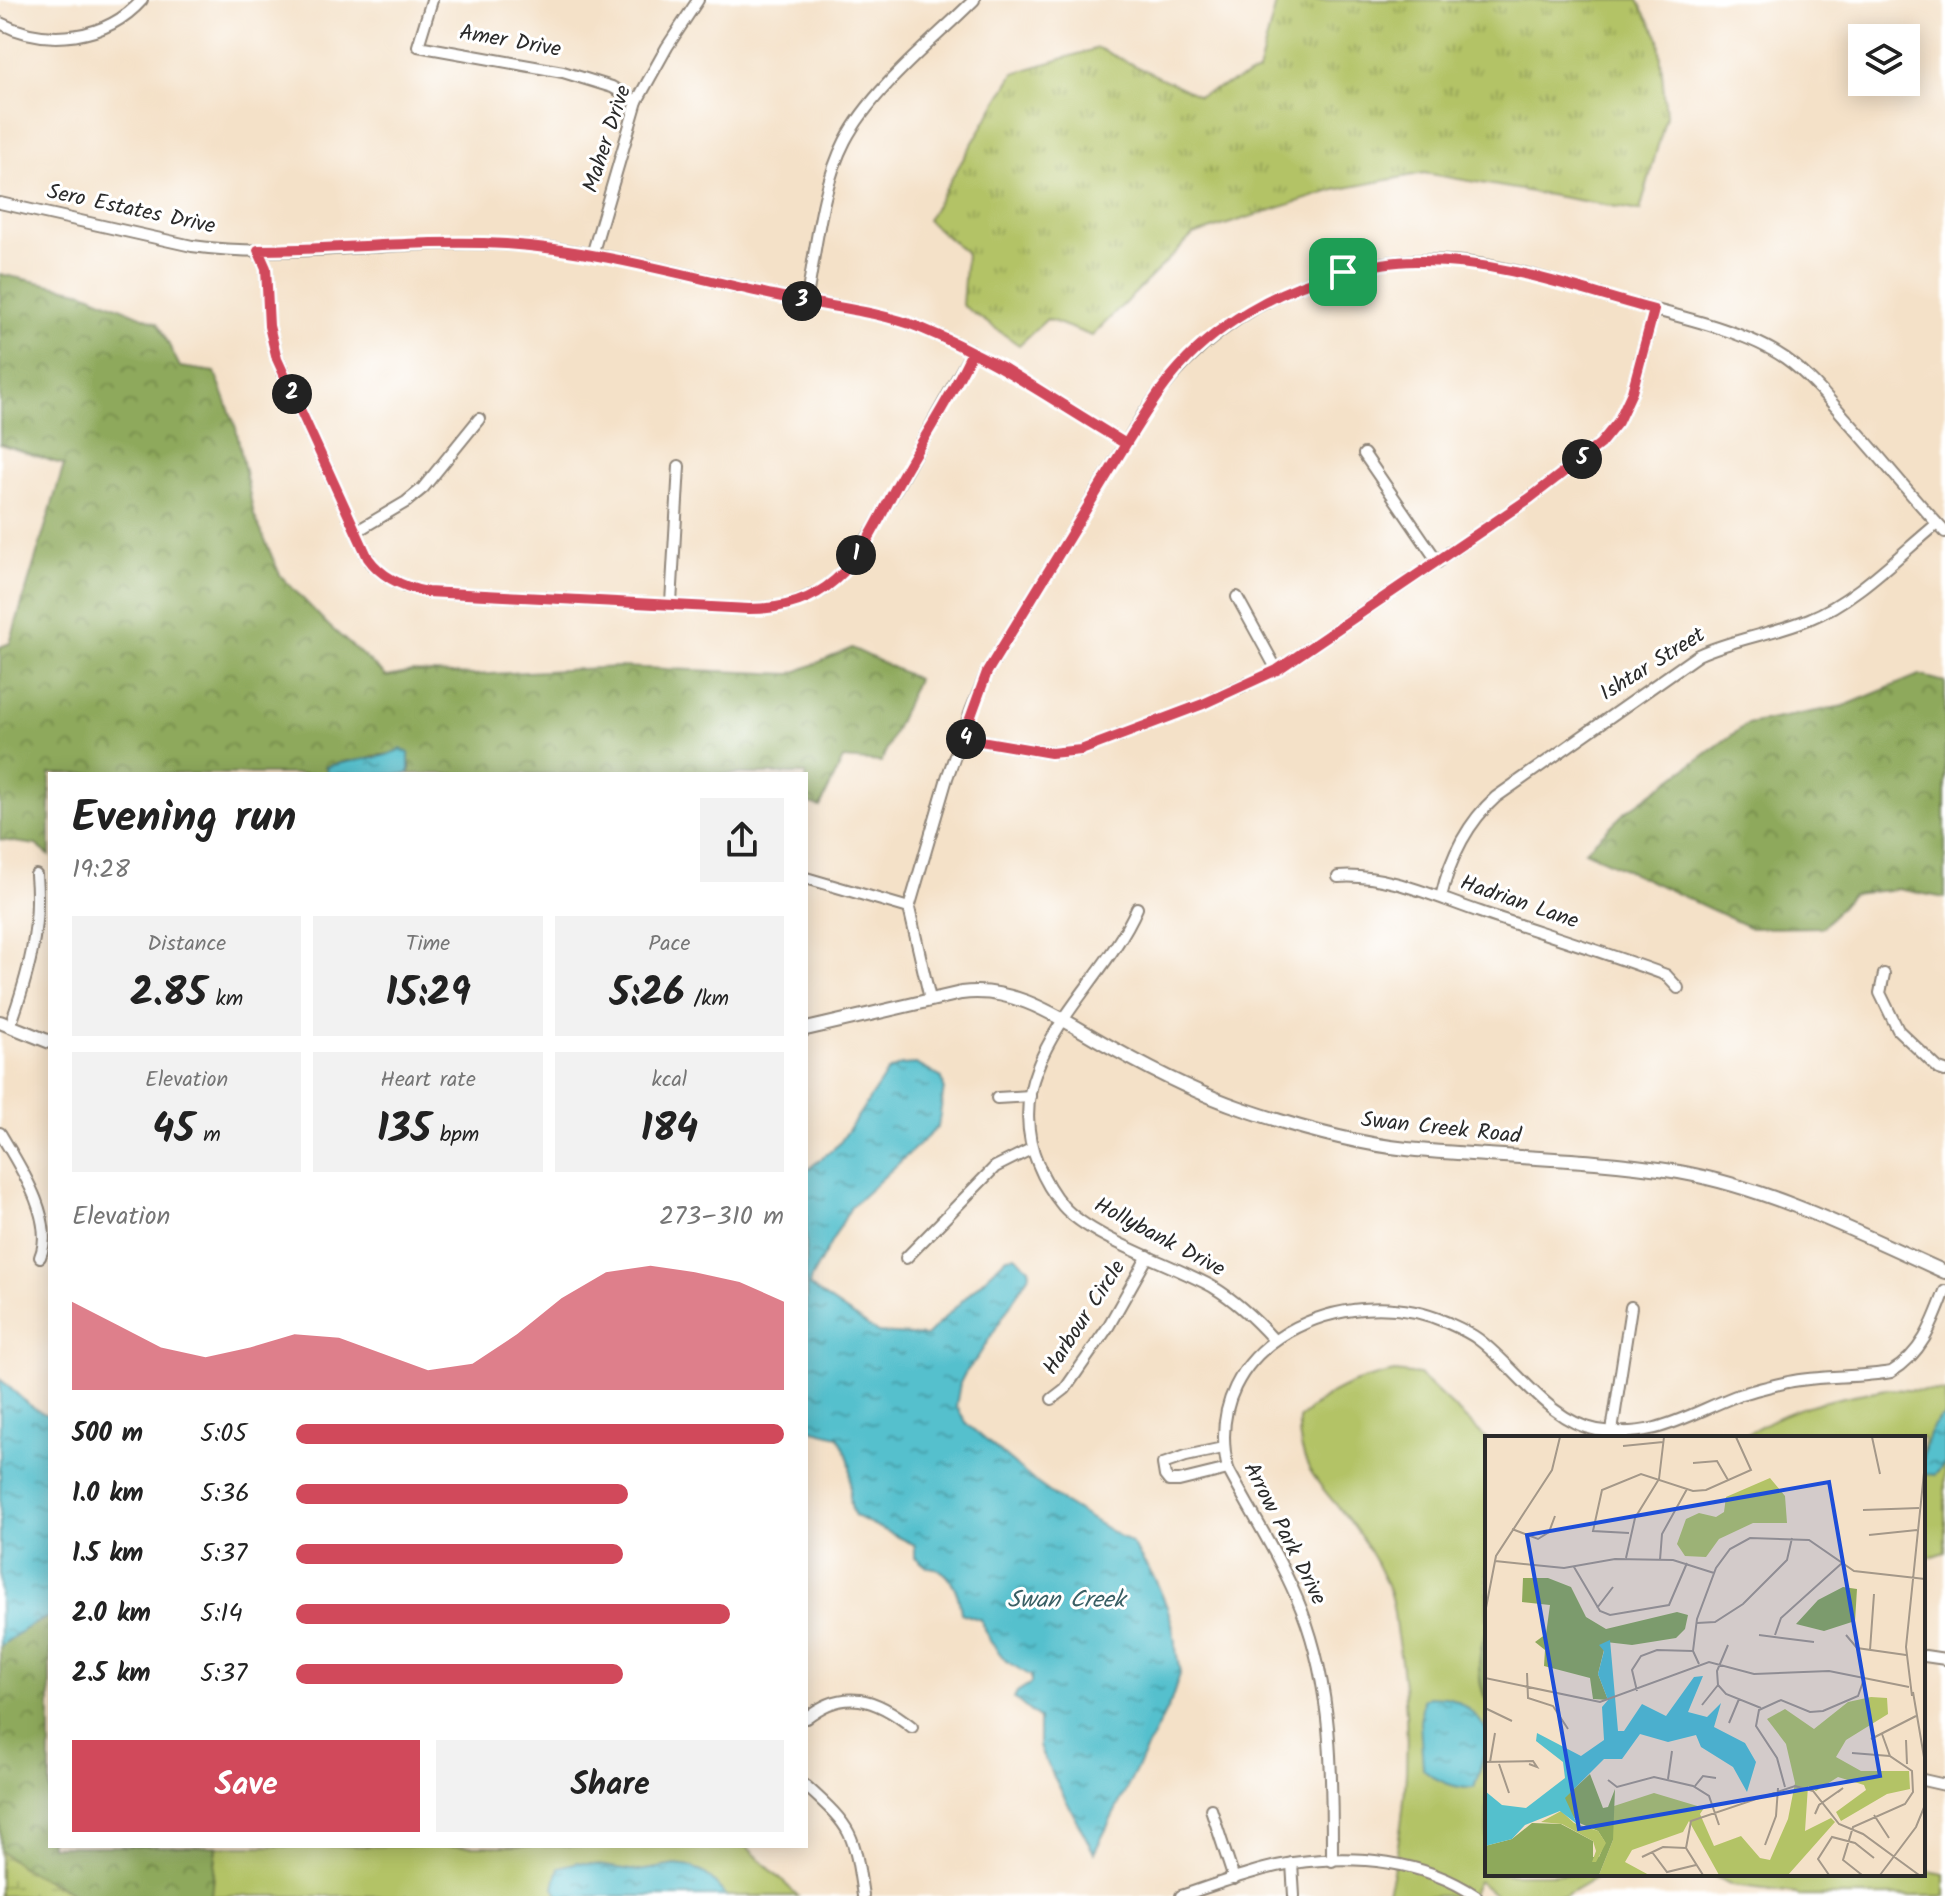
<!DOCTYPE html>
<html lang="en">
<head>
<meta charset="utf-8">
<style>
	:root { --surface:#fff; --page:#f2f2f2; --text:#222; --muted:#767676; --accent:#d1495b }
	body { margin:0; font-family:Kalam,sans-serif; background:var(--page); color:var(--text); height:100vh; display:flex; flex-direction:column; font-size:30px; white-space:nowrap }
	* { box-sizing:border-box; margin:0 }
	p { font-size:26px; color:var(--muted) }
	.icon { flex:none; width:44px; height:44px; fill:none; stroke:currentColor; stroke-width:2; stroke-linecap:round; stroke-linejoin:round }
	.map { position:relative; flex:1; overflow:hidden }
	.drawer { position:absolute; left:48px; top:772px; width:760px; height:1076px; display:flex; flex-direction:column; background:var(--surface); border-radius:0px; box-shadow:0 4px 20px #0003 }
	.drawer>* { flex:none }
	.tools { position:absolute; left:1848px; top:24px; display:grid; gap:16px }
	.tools a { display:grid; place-items:center; width:72px; height:72px; border-radius:0px; background:var(--surface); box-shadow:0 4px 20px #0003; font-size:40px }
	.pin { position:absolute; display:grid; place-items:center; width:68px; height:68px; color:#fff; margin:-34px; border-radius:16px; box-shadow:0 4px 12px #0006 }
	.km { position:absolute; width:40px; height:40px; margin:-20px; border-radius:50%; background:#222; color:#fff; font-size:22px; line-height:40px; text-align:center }
	.round { display:grid; place-items:center; flex:none; width:84px; height:84px; border-radius:0px; background:var(--page) }
	.overview { display:flex; align-items:center; justify-content:space-between; height:136px; padding:0 24px }
	h1 { font-size:44px; font-weight:700; line-height:60px }
	.metrics { display:grid; grid-template-columns:repeat(3,1fr); gap:12px; height:136px; padding:8px 24px }
	.metrics div { display:grid; align-content:center; border-radius:0px; background:var(--page); text-align:center }
	.metrics b { font-size:40px; font-weight:700 }
	.metrics small { font-size:22px; font-weight:400 }
	.metrics p { font-size:22px }
	.chart { height:224px; padding:16px 24px }
	.chart p { display:flex; justify-content:space-between }
	.chart svg { width:100%; height:144px; margin-top:8px; fill:var(--accent); opacity:.7 }
	.cta { display:flex; gap:16px; margin-top:auto; padding:16px 24px }
	.cta a { flex:1; height:92px; border-radius:0px; background:var(--accent); color:#fff; font-size:32px; font-weight:700; line-height:92px; text-align:center }
	.cta a+a { background:var(--page); color:var(--text) }
	ul { padding:0 24px; list-style:none; font-size:26px }
	li { display:grid; grid-template-columns:128px 96px 1fr; align-items:center; height:60px }
	li i { height:20px; border-radius:10px; background:var(--accent) }
	.map>svg:first-child { display:block }
	.green { fill:#b3c366; stroke:#6f7748; stroke-width:2 }
	.forest { fill:url(#forest-crowns); stroke:#5c6a43; stroke-width:2 }
	.wetland { fill:url(#wetland-marsh); stroke:#6f7748; stroke-width:2 }
	.park { fill:url(#park-tufts); stroke:#6f7748; stroke-width:2 }
	.water { fill:url(#water-ripples); stroke:#40767c; stroke-width:2 }
	.lines { fill:none; stroke-linecap:round; stroke-linejoin:round }
	.minor-casing { stroke:#90867a; stroke-width:14 }
	.tertiary-casing { stroke:#90867a; stroke-width:16 }
	.minor { stroke:#fff; stroke-width:10 }
	.tertiary { stroke:#fff; stroke-width:12 }
	.route-casing { stroke:#fff; stroke-width:16 }
	.route { stroke:#d1495b; stroke-width:10 }
	.labels { text-anchor:middle; dominant-baseline:central; stroke-width:6; stroke-linejoin:round; paint-order:stroke }
	.street-label { font-size:22px; fill:#2b2b2b; stroke:#fff }
	.water-label { font-size:24px; font-style:italic; fill:#395f64; stroke:#fff }
	.inset-road { fill:none; stroke:#a49889; stroke-width:2 }
	.view { fill:#1d4ed8; fill-opacity:0.15; stroke:#1d4ed8; stroke-width:4 }
	.inset-edge { fill:none; stroke:#2b2b2b; stroke-width:4 }
</style>
</head>
<body>
<div class="map">
<svg width="1945" height="1896" viewBox="0 0 1945 1896">
	<defs>
		<pattern id="forest-crowns" width="20" height="18" patternUnits="userSpaceOnUse" patternTransform="scale(2)"><rect width="20" height="18" fill="#8ea95b"/><path d="M2 6a3 3 0 1 1 6 0M12 15a3 3 0 1 1 6 0" fill="none" stroke="#748a4b"/></pattern>
		<pattern id="wetland-marsh" width="20" height="14" patternUnits="userSpaceOnUse" patternTransform="scale(2)"><rect width="20" height="14" fill="#b3c366"/><path d="M1 5h8M5 5V1M11 12h8M15 12V8" fill="none" stroke="#929f54"/></pattern>
		<pattern id="park-tufts" width="24" height="20" patternUnits="userSpaceOnUse" patternTransform="scale(2)"><rect width="24" height="20" fill="#b3c366"/><path d="M3 7l-1-3M5 7V3M7 7l1-3M15 17l-1-3M17 17v-4M19 17l1-3" fill="none" stroke="#929f54"/></pattern>
		<pattern id="water-ripples" width="26" height="14" patternUnits="userSpaceOnUse" patternTransform="scale(2)"><rect width="26" height="14" fill="#54c0cd"/><path d="M2 4q2-2 4 0t4 0M15 11q2-2 4 0t4 0" fill="none" stroke="#469ca7"/></pattern>
	</defs>
	<rect width="100%" height="100%" fill="#fff"/>
	<filter id="ink" filterUnits="userSpaceOnUse"><feTurbulence type="fractalNoise" baseFrequency=".0125" numOctaves="2"/><feDisplacementMap in="SourceGraphic" scale="16" xChannelSelector="R" yChannelSelector="G"/><feConvolveMatrix kernelMatrix="1 2 1 2 8 2 1 2 1" color-interpolation-filters="sRGB"/></filter>
	<filter id="wash" filterUnits="userSpaceOnUse"><feTurbulence type="fractalNoise" baseFrequency=".006" numOctaves="4" result="noise"/><feDisplacementMap in="SourceGraphic" scale="32" xChannelSelector="R" yChannelSelector="G"/><feGaussianBlur stdDeviation="1.8" result="paint"/><feColorMatrix in="noise" values="0 0 0 0 0 0 0 0 0 0 0 0 0 0 0 0 0 1.4 0 .05"/><feComposite in="paint" operator="in"/></filter>
	<g filter="url(#wash)">
		<rect width="100%" height="100%" fill="#f4e1c8"/>
		<g class="green">
			<path d="M1395,1372L1419,1375L1487,1439V1874H1602L1564,1896H1497L1478,1881L1471,1896H1387C1409,1810 1413,1723 1397,1636C1395,1622 1394,1607 1390,1594C1383,1574 1370,1551 1359,1534C1332,1493 1296,1475 1299,1419C1329,1389 1355,1380 1395,1372Z"/>
			<path d="M1887,1389L1945,1392V1552L1923,1559V1438H1741C1787,1406 1833,1398 1887,1389Z"/>
			<path d="M217,1846H746L798,1896H212Z"/>
			<path d="M1923,1870L1945,1874V1896H1799L1796,1893L1732,1885L1710,1874H1923Z"/>
		</g>
		<g class="forest">
			<path d="M0,274L84,292L158,323L180,367L215,372L236,428L254,515L280,575L329,626L387,677L412,672L473,675L618,667L791,674L852,648L917,679L881,762L843,759L820,807L806,803V774H409L411,765L392,754L373,756L364,762L347,761L326,767L328,774H50V856L36,845L0,840V647L10,643L64,465L0,444Z"/>
			<path d="M1919,675L1945,682V898L1898,889L1852,894L1823,927L1751,928L1585,851L1623,814L1747,724L1844,706Z"/>
			<path d="M50,1616V1846H217L211,1896H78L21,1867L0,1851V1646L26,1628Z"/>
			<path d="M1487,1629V1702C1475,1679 1478,1652 1487,1629Z"/>
		</g>
		<path class="wetland" d="M0,1851L21,1867L78,1896H0Z"/>
		<path class="park" d="M1277,0H1638L1659,38L1666,116L1640,211L1424,173L1335,190L1193,235L1092,336L1047,319L1019,345L962,305L966,253L927,220L1014,73L1098,48L1199,96L1258,72Z"/>
		<g class="water">
			<path d="M401,749L409,753V774H328L326,767C350,758 378,762 401,749Z"/>
			<path d="M916,1064L942,1078L944,1088L938,1127L851,1207L811,1278L809,1286L878,1333L926,1336L1007,1257L1015,1256L1029,1268L1030,1273L978,1357L965,1373L960,1383L956,1406L968,1425L1034,1481L1063,1502L1132,1544L1156,1581L1167,1607L1172,1623L1180,1674L1171,1701L1094,1853L1042,1754L1039,1745V1719L1014,1698L1017,1692L1031,1683V1676L1006,1661L990,1641L981,1620L961,1613C959,1592 950,1567 927,1567L915,1557V1545L855,1516C846,1499 852,1484 850,1466C849,1455 843,1445 838,1436L806,1428V1171L839,1144L888,1071L901,1065Z"/>
			<path d="M0,1379L28,1404L50,1417V1616L26,1628L0,1646Z"/>
			<path d="M1945,1415V1464L1935,1475L1923,1473C1923,1451 1925,1429 1945,1415Z"/>
			<path d="M1428,1696C1437,1697 1445,1696 1453,1699C1463,1704 1487,1723 1487,1735C1487,1745 1478,1777 1474,1788C1456,1789 1435,1781 1423,1768L1420,1722L1423,1700Z"/>
			<path d="M578,1862L638,1871L676,1865L692,1867L707,1875L727,1896H559L554,1887L559,1867Z"/>
		</g>
	</g>
	<g filter="url(#ink)">
		<g class="lines">
			<defs>
				<g id="minor">
					<path d="M432,0L418,46L563,72L612,87L637,101"/>
					<path d="M0,23C47,47 106,40 142,0"/>
					<path d="M0,203L192,246C295,260 398,239 501,244C593,247 684,276 774,295C822,306 875,310 921,328C995,358 1059,404 1126,444"/>
					<path d="M258,250L266,268L269,326L277,359L368,558C382,578 403,587 427,592L749,609L777,607L793,603L821,591L841,575L873,530L972,352"/>
					<path d="M592,255L637,101L667,47L698,0"/>
					<path d="M806,302C816,251 821,187 845,141C872,89 933,41 974,0"/>
					<path d="M1364,454L1438,562"/>
					<path d="M357,531L406,502L423,488L479,419"/>
					<path d="M1237,597L1277,670"/>
					<path d="M671,603L679,466"/>
					<path d="M963,738L1051,753L1081,750L1203,704L1277,670L1530,498L1600,444L1618,422L1632,392L1654,310"/>
					<path d="M1338,877C1386,873 1435,897 1480,912C1542,933 1604,952 1666,975L1678,988"/>
					<path d="M806,878L909,908"/>
					<path d="M1441,897C1450,858 1466,824 1496,797L1698,655C1733,639 1773,634 1809,619C1855,601 1899,555 1937,524"/>
					<path d="M1137,908C1112,965 1058,1012 1037,1069C1025,1099 1025,1134 1038,1164C1044,1179 1052,1193 1063,1206C1092,1239 1172,1264 1213,1287C1236,1301 1255,1319 1273,1339"/>
					<path d="M1884,974L1880,993L1898,1030L1939,1069L1945,1071"/>
					<path d="M930,999L909,908L947,778L971,711L987,672L1143,415C1217,304 1345,245 1478,264C1528,271 1577,289 1625,302C1673,315 1745,330 1785,358C1808,374 1827,397 1845,418C1879,455 1910,495 1945,532"/>
					<path d="M10,1026C28,976 41,929 36,875"/>
					<path d="M997,1098L1030,1096"/>
					<path d="M0,1133C19,1165 56,1220 40,1257"/>
					<path d="M906,1258L995,1167L1031,1149"/>
					<path d="M1052,1399L1065,1389L1108,1327L1148,1256"/>
					<path d="M1612,1431L1631,1307"/>
					<path d="M1223,1448L1186,1456L1163,1464L1165,1476L1169,1481H1179L1228,1469"/>
					<path d="M1925,1656L1945,1659"/>
					<path d="M806,1718C844,1687 876,1698 912,1727"/>
					<path d="M1923,1780L1945,1785"/>
					<path d="M806,1786C854,1829 854,1834 863,1896"/>
					<path d="M1211,1809L1234,1879"/>
					<path d="M1332,1861C1332,1777 1333,1691 1302,1611C1283,1562 1253,1516 1228,1469C1198,1343 1346,1278 1446,1322C1457,1327 1469,1332 1478,1339C1517,1368 1548,1421 1597,1430C1653,1440 1687,1415 1736,1396C1753,1390 1771,1386 1788,1382C1822,1375 1857,1378 1891,1372C1922,1354 1933,1323 1945,1291"/>
					<path d="M1292,1863L1294,1896"/>
					<path d="M1181,1896C1217,1884 1255,1869 1293,1863C1355,1854 1423,1860 1476,1896"/>
				</g>
				<g id="tertiary">
					<path d="M0,1022L50,1042"/>
					<path d="M806,1029L961,993C1020,985 1067,1024 1116,1050C1157,1073 1199,1094 1243,1109C1296,1127 1351,1143 1407,1149C1497,1158 1589,1157 1679,1172C1773,1189 1858,1233 1945,1272"/>
				</g>
			</defs>
			<use href="#minor" class="minor-casing"/>
			<use href="#tertiary" class="tertiary-casing"/>
			<use href="#minor" class="minor"/>
			<use href="#tertiary" class="tertiary"/>
		</g>
	</g>
	<g class="lines" filter="url(#ink)">
		<defs>
			<path id="route" d="M1343,272C1279,288 1213,325 1171,377C1154,398 1140,421 1126,444L1002,367L972,352C952,396 925,435 902,476C882,511 866,554 835,580C811,601 780,609 749,609L427,592C403,587 382,578 368,558L277,359L269,326L266,268L258,250C340,250 423,239 506,244C597,250 685,276 773,295C822,306 875,310 921,328C994,358 1058,404 1126,444L987,672L963,738L1051,753L1081,750L1203,704L1277,670L1530,498L1600,444L1618,422L1632,392L1654,310C1576,289 1497,259 1415,261C1390,261 1367,267 1343,272"/>
		</defs>
		<use href="#route" class="route-casing"/>
		<use href="#route" class="route"/>
	</g>
	<g class="labels">
		<g class="street-label">
			<text transform="translate(510 42) rotate(10)">Amer Drive</text>
			<text transform="translate(608 139) rotate(-72)">Maher Drive</text>
			<text transform="translate(131 210) rotate(12)">Sero Estates Drive</text>
			<text transform="translate(1653 665) rotate(-32)">Ishtar Street</text>
			<text transform="translate(1519 903) rotate(19)">Hadrian Lane</text>
			<text transform="translate(1441 1129) rotate(6)">Swan Creek Road</text>
			<text transform="translate(1159 1238) rotate(28)">Hollybank Drive</text>
			<text transform="translate(1085 1318) rotate(-57)">Harbour Circle</text>
			<text transform="translate(1284 1534) rotate(63)">Arrow Park Drive</text>
		</g>
		<g class="water-label">
			<text x="1066" y="1600">Swan Creek</text>
		</g>
	</g>
	<g transform="translate(1485 1436)">
		<rect width="440" height="440" fill="#f4e1c8"/>
		<path d="M386,261L402,262L403,278L361,304L351,321L376,335H424L425,353L402,358L356,385L351,376L381,354L379,349L353,341L331,355L323,350L320,395L346,382L350,386L303,439H234L204,385L198,396L147,414L140,426L164,439H114L128,404L126,371L169,357L219,372L215,378L229,410L256,400L275,422L285,424L303,383L310,347L301,308L282,283L300,273L329,293L363,266Z" fill="#b3c366"/>
		<path d="M38,142H63L86,151L101,181L121,193L192,176L203,179L200,193L191,202L147,209L121,206L113,238L123,264L108,263L105,242L59,230L60,214L50,206L61,198L65,169L37,166ZM358,151L372,153L370,185L339,195L311,188L333,164ZM105,338L118,372L123,371L130,353L128,404L114,439H0V410L27,403L47,387L76,388L108,405V421H114L120,406L113,395L92,386L80,369L79,362Z" fill="#8ea95b"/>
		<path d="M76,375L89,387L113,395L121,407L111,426H107L111,415L108,405L77,388L56,386Z" fill="#b3c366"/>
		<path d="M285,42L300,60L302,87H268L234,103L221,121L200,120L192,108L201,83L214,77L231,81L239,76L241,61Z" fill="#b3c366"/>
		<path d="M125,204L133,295H139L157,268L181,280L209,241L218,240L203,276L222,281L236,267L229,291L260,307L271,326L262,356L248,331L216,311L211,299L183,306L155,298L137,323H119L80,362L92,388L75,375L40,389L27,403L0,410V355L17,369L41,372L80,342L78,326L51,305L52,297L96,320L119,304L117,271L123,264L113,238L119,215L114,209Z" fill="#54c0cd"/>
		<path class="inset-road" d="M387,1L395,38M138,10L178,6M208,27L232,25L243,44M378,74L434,72M27,93L53,103L64,96L70,80M144,97L108,95L117,54L156,38L208,55L221,54L266,34L251,1M384,99L432,94M141,122L150,82L174,43L179,1M175,124L177,98L202,53M10,125L79,132L130,123L188,124L229,137M89,131L115,175L125,179L184,169L202,127M112,172L128,151M0,177L11,120L67,34L75,1M212,187L230,186L258,168L302,124L307,102M274,199L329,206M290,199L296,182L357,127M361,199L372,212L421,219M243,209L232,235L233,249L241,258L276,272M385,214L389,158M214,228L208,215L212,183L231,132L245,113L265,102L324,104L369,135L440,143M42,237L43,262L68,270L83,293M0,242L115,266L224,226L269,238L344,235L424,251M152,255L147,234L156,220L172,214L208,215M428,256L440,327M427,260L421,211L440,27M217,269L233,249M0,272L27,285M244,287L254,263M386,303L431,280M421,304L422,328M367,317L405,320M0,326L48,325L52,331L44,328M5,326L10,297M14,328L24,357M183,343L187,315M123,344L132,351L169,341L208,350L224,360L234,389M210,350L218,340L231,342M300,351L292,322L271,290L274,274L296,264L325,276L338,275L373,260L379,243M330,378L334,369L358,352L353,356M389,379L404,402M280,409L291,380L293,352M167,416L182,436L211,429M157,421L178,411L201,412M218,439L201,412L206,385L310,350L328,355L354,388L378,398L434,439M344,439L333,423L347,401L370,407L389,422M377,439L358,424L368,391L420,368L428,356L427,335L405,320L397,298M395,439L431,391L440,369"/>
		<path class="view" d="M344,46L395,340L94,393L42,99Z"/>
		<rect width="440" height="440" class="inset-edge"/>
	</g>
</svg>
<div class="tools">
<a><svg class="icon" aria-label="layers" viewBox="0 0 24 24"><path d="M12 4l9 5-9 5-9-5zM3 14l9 5 9-5"/></svg></a>
</div>
<div class="pin" style="left:1343px;top:272px;background:#1e9e55"><svg class="icon" aria-label="arrive" viewBox="0 0 24 24"><path d="M6 21V4h12l-3 4 3 4H6"/></svg></div>
<b class="km" style="left:856px;top:555px">1</b>
<b class="km" style="left:292px;top:394px">2</b>
<b class="km" style="left:802px;top:301px">3</b>
<b class="km" style="left:966px;top:739px">4</b>
<b class="km" style="left:1582px;top:459px">5</b>
<section class="drawer">
<div class="overview"><div><h1>Evening run</h1><p>19:28</p></div><a class="round"><svg class="icon" aria-label="share" viewBox="0 0 24 24"><path d="M12 15V3M7 8l5-5 5 5M5 13v7h14v-7"/></svg></a></div>
<div class="metrics">
<div><p>Distance</p><b>2.85<small> km</small></b></div>
<div><p>Time</p><b>15:29</b></div>
<div><p>Pace</p><b>5:26<small> /km</small></b></div>
</div>
<div class="metrics">
<div><p>Elevation</p><b>45<small> m</small></b></div>
<div><p>Heart rate</p><b>135<small> bpm</small></b></div>
<div><p>kcal</p><b>184</b></div>
</div>
<div class="chart"><p><span>Elevation</span>273–310 m</p>
<svg viewBox="0 0 160 44" preserveAspectRatio="none"><path d="M0 44V17L10 24L20 31L30 34L40 31L50 27L60 28L70 33L80 38L90 36L100 27L110 16L120 8L130 6L140 8L150 11L160 17V44z"/></svg>
</div>
<ul>
<li><b>500 m</b>5:05<i style="width:100%"></i></li>
<li><b>1.0 km</b>5:36<i style="width:68%"></i></li>
<li><b>1.5 km</b>5:37<i style="width:67%"></i></li>
<li><b>2.0 km</b>5:14<i style="width:89%"></i></li>
<li><b>2.5 km</b>5:37<i style="width:67%"></i></li>
</ul>
<div class="cta"><a>Save</a><a>Share</a></div>
</section>
</div>
</body>
</html>
